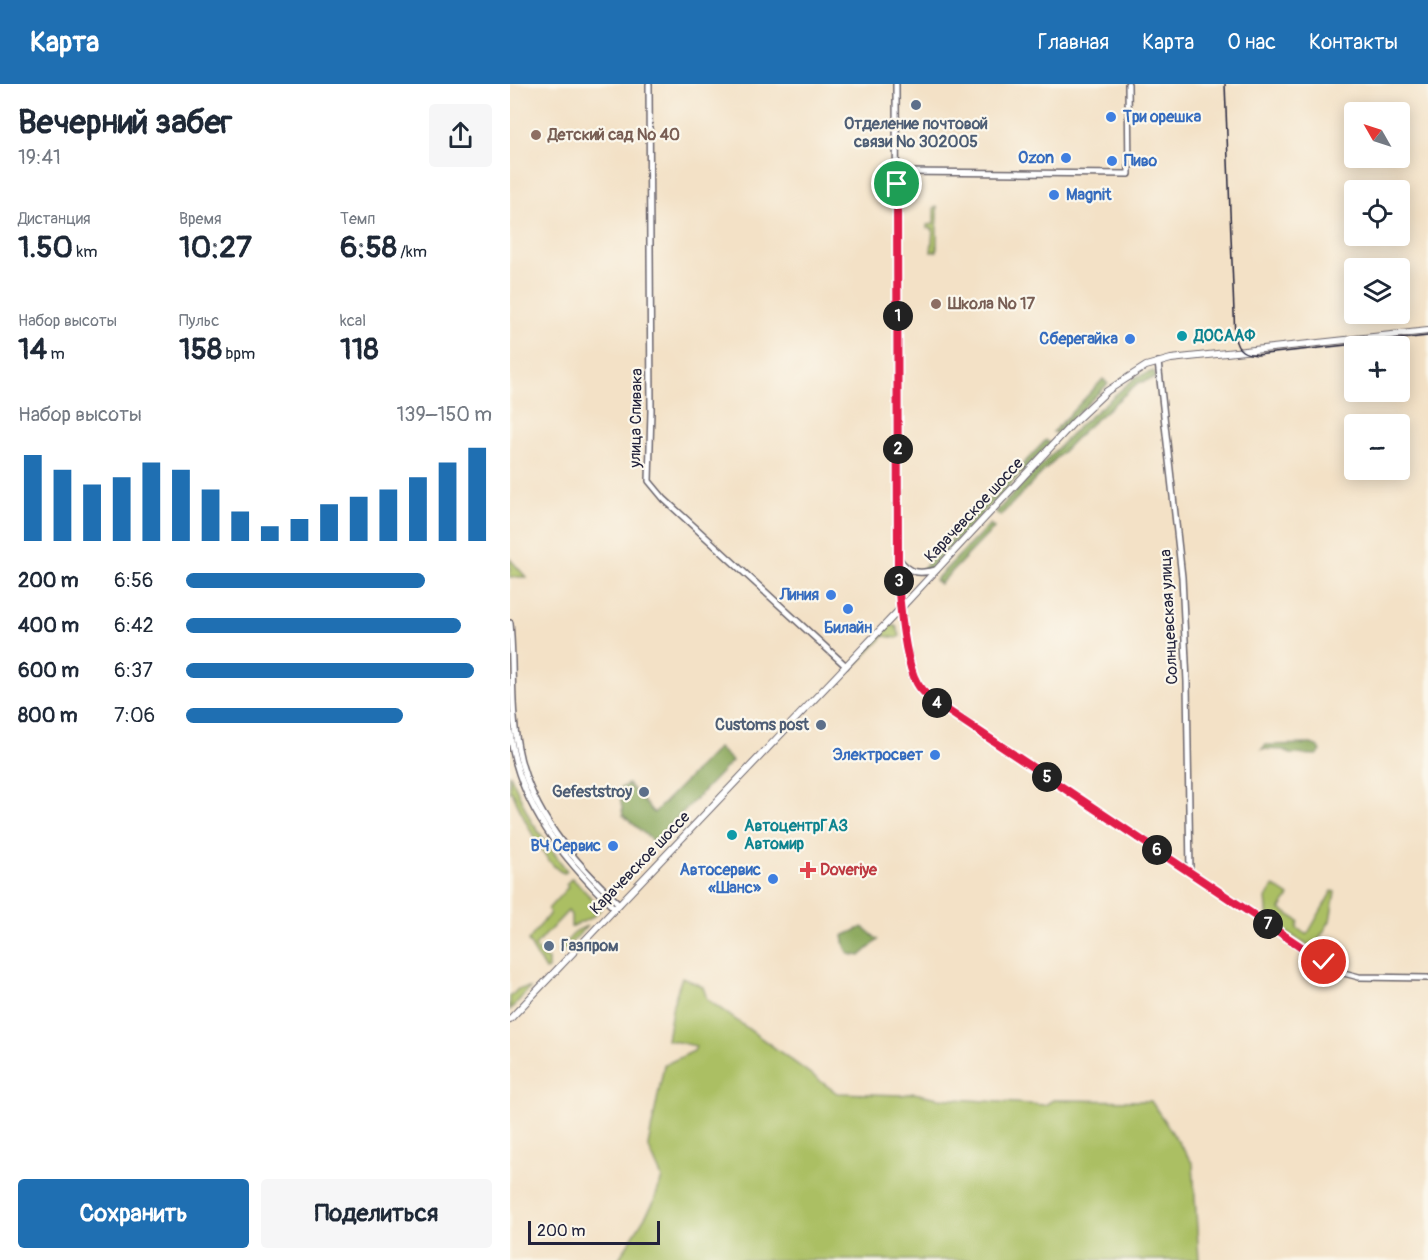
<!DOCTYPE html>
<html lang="ru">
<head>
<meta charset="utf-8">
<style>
	:root { --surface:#fff; --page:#f6f6f7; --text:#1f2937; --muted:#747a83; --accent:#1f6fb2 }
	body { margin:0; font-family:Pangolin,sans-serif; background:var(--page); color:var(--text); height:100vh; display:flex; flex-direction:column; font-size:22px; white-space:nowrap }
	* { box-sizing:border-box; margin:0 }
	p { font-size:20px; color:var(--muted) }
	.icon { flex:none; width:33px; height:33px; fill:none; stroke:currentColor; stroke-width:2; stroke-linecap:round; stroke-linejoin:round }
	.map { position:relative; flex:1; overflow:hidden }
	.side { display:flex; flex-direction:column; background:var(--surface); width:510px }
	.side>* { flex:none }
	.needle { width:39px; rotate:309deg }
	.controls { position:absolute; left:834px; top:18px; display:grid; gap:12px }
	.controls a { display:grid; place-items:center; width:66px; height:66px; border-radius:6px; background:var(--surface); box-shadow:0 3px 15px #0003; font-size:30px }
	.scale { position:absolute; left:18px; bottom:15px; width:132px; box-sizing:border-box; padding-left:6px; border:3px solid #22223b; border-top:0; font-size:16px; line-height:21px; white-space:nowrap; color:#22223b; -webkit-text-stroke:4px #fbf7ec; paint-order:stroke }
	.pin { position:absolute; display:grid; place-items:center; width:51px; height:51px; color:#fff; margin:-26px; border:3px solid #fff; border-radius:50%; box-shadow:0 2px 6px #0007 }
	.km { position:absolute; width:30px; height:30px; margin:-15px; border-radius:50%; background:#222; color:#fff; font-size:16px; line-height:30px; text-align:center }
	.round { display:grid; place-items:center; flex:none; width:63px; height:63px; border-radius:6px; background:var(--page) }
	.headline { display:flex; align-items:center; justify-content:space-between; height:102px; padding:0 18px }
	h1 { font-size:33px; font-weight:700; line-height:45px }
	.stats { display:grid; grid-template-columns:repeat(3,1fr); gap:9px; height:102px; padding:6px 18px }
	.stats div { display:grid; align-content:center }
	.stats b { font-size:30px; font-weight:700 }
	.stats small { font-size:16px; font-weight:400 }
	.stats p { font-size:16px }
	.chart { height:168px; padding:12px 18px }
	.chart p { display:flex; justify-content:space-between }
	.chart svg { width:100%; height:108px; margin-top:6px; stroke:var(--accent); stroke-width:6 }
	.cta { display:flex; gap:12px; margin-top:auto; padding:12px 18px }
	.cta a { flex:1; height:69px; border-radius:6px; background:var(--accent); color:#fff; font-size:24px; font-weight:700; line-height:69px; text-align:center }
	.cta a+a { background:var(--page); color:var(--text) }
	ul { padding:0 18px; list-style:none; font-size:20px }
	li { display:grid; grid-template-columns:96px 72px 1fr; align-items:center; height:45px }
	li i { height:15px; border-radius:8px; background:var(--accent) }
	header { display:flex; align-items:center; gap:36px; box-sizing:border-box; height:84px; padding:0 30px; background:var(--accent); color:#fff }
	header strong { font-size:28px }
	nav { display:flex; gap:33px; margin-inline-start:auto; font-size:21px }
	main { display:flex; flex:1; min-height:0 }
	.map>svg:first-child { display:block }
	.green { fill:#abbf63; stroke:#66704f; stroke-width:1.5 }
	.forest { fill:#88a659; stroke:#55644a; stroke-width:1.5 }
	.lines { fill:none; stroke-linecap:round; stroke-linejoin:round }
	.secondary-casing { stroke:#6b656c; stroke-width:8 }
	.highway-casing { stroke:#6b656c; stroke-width:8 }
	.secondary { stroke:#fff; stroke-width:5 }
	.highway { stroke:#fff; stroke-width:6 }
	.tram { stroke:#22223b; stroke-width:1.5 }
	.route-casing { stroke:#fff; stroke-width:12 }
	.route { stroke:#e11d48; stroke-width:8 }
	.service-dot { fill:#5c6f8a; stroke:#fbf7ec; stroke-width:2 }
	.shop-dot { fill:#3f7fe0; stroke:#fbf7ec; stroke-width:2 }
	.education-dot { fill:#8d6e63; stroke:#fbf7ec; stroke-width:2 }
	.culture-dot { fill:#0f9aa8; stroke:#fbf7ec; stroke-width:2 }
	.health-dot { fill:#e0444e; stroke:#fbf7ec; stroke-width:2 }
	.labels { text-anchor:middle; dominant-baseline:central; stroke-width:4.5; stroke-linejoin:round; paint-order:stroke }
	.shop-label { font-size:16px; font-weight:bold; fill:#366cbe; stroke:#fbf7ec; text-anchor:end }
	.service-label { font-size:16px; font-weight:bold; fill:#4e5e75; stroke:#fbf7ec; text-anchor:end }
	.education-label { font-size:16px; font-weight:bold; fill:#785e54; stroke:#fbf7ec; text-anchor:start }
	.culture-label { font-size:16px; font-weight:bold; fill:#0d838f; stroke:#fbf7ec; text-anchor:start }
	.street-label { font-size:16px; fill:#22223b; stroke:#fbf7ec }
	.health-label { font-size:16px; font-weight:bold; fill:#be3a42; stroke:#fbf7ec; text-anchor:start }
</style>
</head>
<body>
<header>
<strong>Карта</strong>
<nav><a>Главная</a><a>Карта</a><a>О нас</a><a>Контакты</a></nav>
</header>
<main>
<section class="side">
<div class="headline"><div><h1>Вечерний забег</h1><p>19:41</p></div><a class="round"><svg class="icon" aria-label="share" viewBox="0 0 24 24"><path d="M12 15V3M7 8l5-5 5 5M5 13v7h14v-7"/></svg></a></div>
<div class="stats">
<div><p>Дистанция</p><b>1.50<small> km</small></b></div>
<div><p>Время</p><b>10:27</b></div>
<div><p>Темп</p><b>6:58<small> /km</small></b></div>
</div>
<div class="stats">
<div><p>Набор высоты</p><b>14<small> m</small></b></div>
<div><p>Пульс</p><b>158<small> bpm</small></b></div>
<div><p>kcal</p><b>118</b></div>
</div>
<div class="chart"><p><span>Набор высоты</span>139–150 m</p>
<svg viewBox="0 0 160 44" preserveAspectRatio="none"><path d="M5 44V9M15 44V15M25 44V21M35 44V18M45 44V12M55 44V15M65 44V23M75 44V32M85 44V38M95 44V35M105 44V29M115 44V26M125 44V23M135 44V18M145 44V12M155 44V6"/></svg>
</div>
<ul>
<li><b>200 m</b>6:56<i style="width:78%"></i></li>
<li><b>400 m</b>6:42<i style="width:90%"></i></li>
<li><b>600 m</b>6:37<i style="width:94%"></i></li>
<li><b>800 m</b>7:06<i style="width:71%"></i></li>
</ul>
<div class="cta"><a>Сохранить</a><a>Поделиться</a></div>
</section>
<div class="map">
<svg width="918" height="1176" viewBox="0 0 918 1176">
	<rect width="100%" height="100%" fill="#fbf7ec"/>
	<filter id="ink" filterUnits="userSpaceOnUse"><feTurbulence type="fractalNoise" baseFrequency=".0167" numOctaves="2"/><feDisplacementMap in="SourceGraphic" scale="12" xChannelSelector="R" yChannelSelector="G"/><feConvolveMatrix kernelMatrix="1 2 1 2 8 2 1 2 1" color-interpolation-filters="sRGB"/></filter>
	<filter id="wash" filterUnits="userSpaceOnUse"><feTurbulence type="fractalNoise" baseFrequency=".008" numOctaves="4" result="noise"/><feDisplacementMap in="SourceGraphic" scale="24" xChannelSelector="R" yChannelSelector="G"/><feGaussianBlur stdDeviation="1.35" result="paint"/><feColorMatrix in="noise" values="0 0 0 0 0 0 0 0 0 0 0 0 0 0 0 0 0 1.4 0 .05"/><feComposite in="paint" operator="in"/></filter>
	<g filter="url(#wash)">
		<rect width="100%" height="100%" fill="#f3e1c6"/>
		<g class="green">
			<path d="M427,123V167L421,168L423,145L417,144V141L424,140V124Z"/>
			<path d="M0,475L16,493H0Z"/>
			<path d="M381,541L386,542L390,552L387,554L374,552L347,580H343Z"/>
			<path d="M0,690L21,737L57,787L55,789C36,786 10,726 2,708H0Z"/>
			<path d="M62,794L91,824C86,834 71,838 61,843V831L58,827L25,862L35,875H38V885L35,886L18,857L40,829L38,825L58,803L56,800Z"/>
			<path d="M764,802L779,812L770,825L789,837L787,844L797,851L822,807L825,808L820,837L810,853L808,863L803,865L758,836L756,814Z"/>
			<path d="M77,842L50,871L48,867L66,847Z"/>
			<path d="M172,893L193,903L197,915L327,1009L392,1011L404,1009L428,1014L535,1021L543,1016L641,1017L683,1080L689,1176H108L143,1120L152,1094L138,1062L154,981L184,967L186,962L157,956L163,920Z"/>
			<path d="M20,904L0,926V913L8,905Z"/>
		</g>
		<g class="forest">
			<path d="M644,287L646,294L628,299L574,346L490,432L486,428L569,342L626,293Z"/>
			<path d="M593,295L598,300L547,349L543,348Z"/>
			<path d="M536,356L540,359L420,484L411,487Z"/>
			<path d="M480,440L484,444L430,500L425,496Z"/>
			<path d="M801,660L809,663L811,667L807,671L780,670L774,666L752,665L756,661Z"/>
			<path d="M208,664L222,677L144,758L113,731L109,705L118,700L144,729Z"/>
			<path d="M353,843L368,856L350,872L339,870L335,862L333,852Z"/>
		</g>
	</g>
	<g filter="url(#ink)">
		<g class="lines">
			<defs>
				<g id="secondary">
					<path d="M139,0L141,327L139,397L154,415L336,582"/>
					<path d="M386,0L388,474C389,503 393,574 407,599C413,610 424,617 434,624L830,888L849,893L918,894"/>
					<path d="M387,88L619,90L618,0"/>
					<path d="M648,278L672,493L677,598L680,788"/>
					<path d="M389,475C400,490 409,490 426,486"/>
					<path d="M0,539C4,581 0,623 8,664C20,728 63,777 109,820"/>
					<path d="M0,647C7,719 54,776 105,825"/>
				</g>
				<path id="highway" d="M0,935L391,524L564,338L597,307L614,296L636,282L661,275L918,247"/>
			</defs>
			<use href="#secondary" class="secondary-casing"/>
			<use href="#highway" class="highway-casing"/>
			<use href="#secondary" class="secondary"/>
			<use href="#highway" class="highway"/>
			<path class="tram" d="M715,0L725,254C727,267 735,270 747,271L918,252"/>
		</g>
	</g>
	<g class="lines" filter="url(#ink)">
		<defs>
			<path id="route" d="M387,100L388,497C390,522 395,578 407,599C413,610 424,617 434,624L814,878"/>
		</defs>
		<use href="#route" class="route-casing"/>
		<use href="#route" class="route"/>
	</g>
	<g class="service-dot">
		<circle cx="406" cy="21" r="6"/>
		<circle cx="311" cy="641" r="6"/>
		<circle cx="134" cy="708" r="6"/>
		<circle cx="39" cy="862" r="6"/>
	</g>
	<g class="shop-dot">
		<circle cx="601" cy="33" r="6"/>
		<circle cx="556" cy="74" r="6"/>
		<circle cx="602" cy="77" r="6"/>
		<circle cx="544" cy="111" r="6"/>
		<circle cx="620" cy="255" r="6"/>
		<circle cx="321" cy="511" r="6"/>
		<circle cx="338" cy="525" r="6"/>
		<circle cx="425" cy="671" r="6"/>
		<circle cx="103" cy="762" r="6"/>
		<circle cx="263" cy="795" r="6"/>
	</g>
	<g class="education-dot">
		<circle cx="26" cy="51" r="6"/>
		<circle cx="426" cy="220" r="6"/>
	</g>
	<g class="culture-dot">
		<circle cx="672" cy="252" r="6"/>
		<circle cx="222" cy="751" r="6"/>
	</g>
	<path class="health-dot" d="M295 777h6v6h6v6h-6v6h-6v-6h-6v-6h6z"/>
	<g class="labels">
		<g class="shop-label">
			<text x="613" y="33" text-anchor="start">Три орешка</text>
			<text x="544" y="74">Ozon</text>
			<text x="614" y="77" text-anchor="start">Пиво</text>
			<text x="556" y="111" text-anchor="start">Magnit</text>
			<text x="608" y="255">Сберегайка</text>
			<text x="309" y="511">Линия</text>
			<text x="338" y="544" text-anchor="middle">Билайн</text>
			<text x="413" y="671">Электросвет</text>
			<text x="91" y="762">ВЧ Сервис</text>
			<text x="251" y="786">Автосервис<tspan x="251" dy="18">«Шанс»</tspan></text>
		</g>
		<g class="service-label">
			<text x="406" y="40" text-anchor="middle">Отделение почтовой<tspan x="406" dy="18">связи № 302005</tspan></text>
			<text x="299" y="641">Customs post</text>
			<text x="122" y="708">Gefeststroy</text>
			<text x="51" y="862" text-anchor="start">Газпром</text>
		</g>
		<g class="education-label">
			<text x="38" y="51">Детский сад № 40</text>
			<text x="438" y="220">Школа № 17</text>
		</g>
		<g class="culture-label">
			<text x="684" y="252">ДОСААФ</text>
			<text x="234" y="742">АвтоцентрГАЗ<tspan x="234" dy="18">Автомир</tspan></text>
		</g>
		<g class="street-label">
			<text transform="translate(126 334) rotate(-89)">улица Спивака</text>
			<text transform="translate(464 426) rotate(-47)">Карачевское шоссе</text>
			<text transform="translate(659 533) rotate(-93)">Солнцевская улица</text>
			<text transform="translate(130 779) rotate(-46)">Карачевское шоссе</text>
		</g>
		<g class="health-label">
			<text x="310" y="786">Doveriye</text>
		</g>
	</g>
</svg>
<div class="controls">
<a><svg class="needle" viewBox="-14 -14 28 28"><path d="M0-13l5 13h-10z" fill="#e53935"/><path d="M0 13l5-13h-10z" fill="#747a83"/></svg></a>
<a><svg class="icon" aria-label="locate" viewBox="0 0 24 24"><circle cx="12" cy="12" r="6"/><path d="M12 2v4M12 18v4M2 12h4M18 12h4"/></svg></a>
<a><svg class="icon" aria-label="layers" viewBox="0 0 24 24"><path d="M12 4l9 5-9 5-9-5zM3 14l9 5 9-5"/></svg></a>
<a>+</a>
<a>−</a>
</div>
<div class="scale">200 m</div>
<div class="pin" style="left:387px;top:100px;background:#1e9e55"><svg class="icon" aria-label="arrive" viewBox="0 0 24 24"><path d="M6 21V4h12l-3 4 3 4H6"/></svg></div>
<div class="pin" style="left:814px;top:878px;background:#d93025"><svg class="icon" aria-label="check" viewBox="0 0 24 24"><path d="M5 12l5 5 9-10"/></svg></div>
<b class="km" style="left:388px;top:232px">1</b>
<b class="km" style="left:388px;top:365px">2</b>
<b class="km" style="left:389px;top:497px">3</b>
<b class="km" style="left:427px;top:619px">4</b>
<b class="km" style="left:537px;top:693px">5</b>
<b class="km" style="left:647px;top:766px">6</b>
<b class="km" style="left:758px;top:840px">7</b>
</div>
</main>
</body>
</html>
